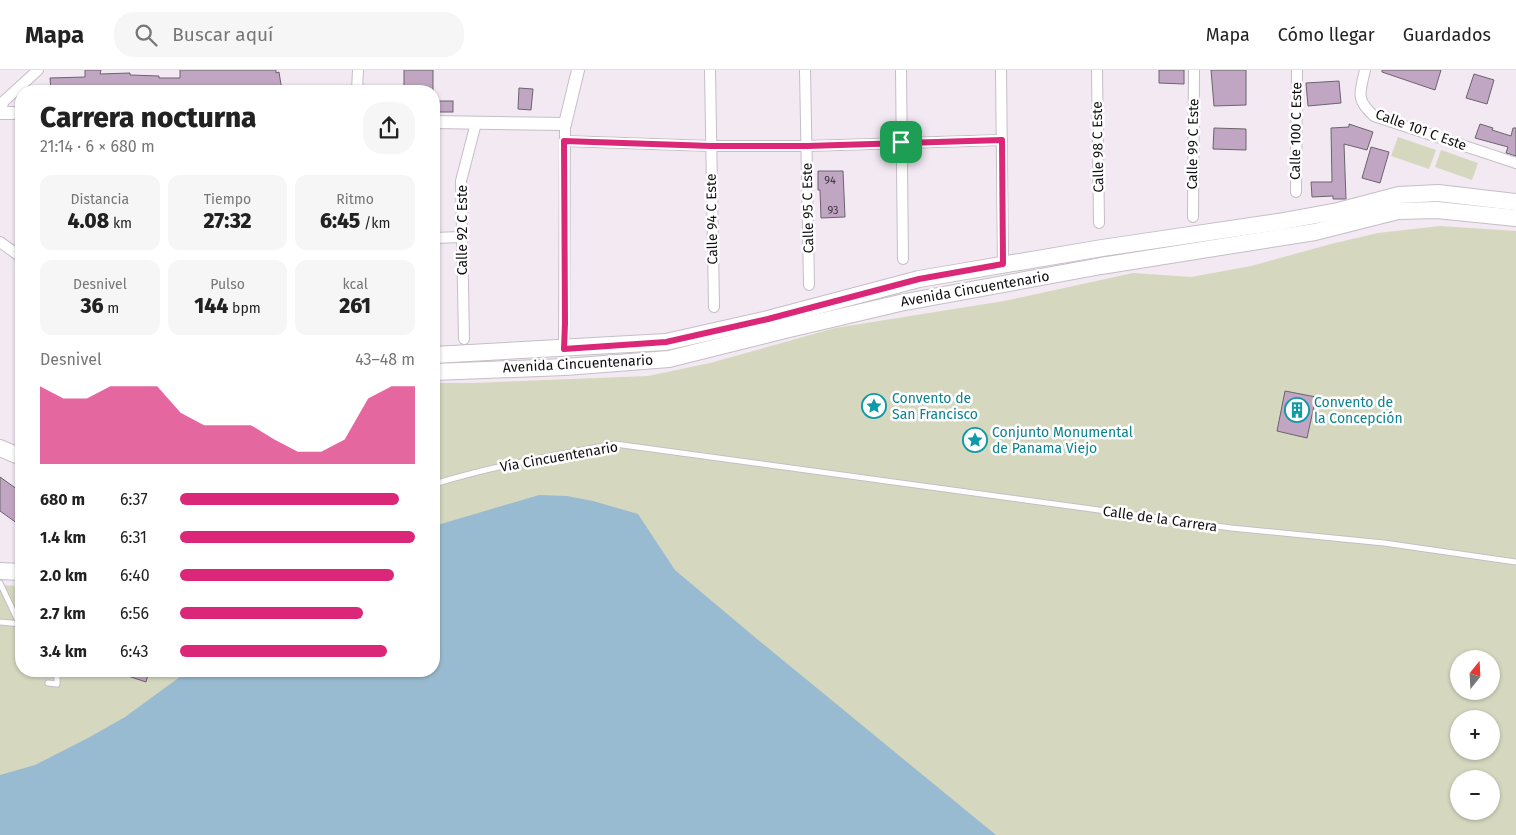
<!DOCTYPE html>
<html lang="es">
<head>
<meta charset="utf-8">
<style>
	:root { --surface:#fff; --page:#f6f6f6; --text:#222; --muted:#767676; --line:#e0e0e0; --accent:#db2777 }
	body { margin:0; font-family:"Fira Sans",sans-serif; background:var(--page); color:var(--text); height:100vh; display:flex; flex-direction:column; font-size:19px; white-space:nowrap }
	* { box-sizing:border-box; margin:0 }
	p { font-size:16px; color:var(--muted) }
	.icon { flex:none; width:28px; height:28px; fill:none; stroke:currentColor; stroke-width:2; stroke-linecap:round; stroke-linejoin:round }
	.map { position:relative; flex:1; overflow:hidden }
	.panel { position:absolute; left:15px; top:15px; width:425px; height:592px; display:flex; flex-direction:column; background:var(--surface); border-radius:20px; box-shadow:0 1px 4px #0004 }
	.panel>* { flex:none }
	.needle { width:32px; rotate:18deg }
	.controls { position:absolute; left:1450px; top:580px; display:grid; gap:10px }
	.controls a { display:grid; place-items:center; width:50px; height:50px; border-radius:50%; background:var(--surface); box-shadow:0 1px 4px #0004; font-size:25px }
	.pin { position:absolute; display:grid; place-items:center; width:42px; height:42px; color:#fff; margin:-21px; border-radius:10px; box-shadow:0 2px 8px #0006 }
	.round { display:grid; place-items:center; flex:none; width:52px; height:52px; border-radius:20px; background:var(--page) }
	.overview { display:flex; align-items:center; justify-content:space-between; height:85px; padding:0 25px }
	h1 { font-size:28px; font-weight:800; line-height:38px }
	.figures { display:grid; grid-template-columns:repeat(3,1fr); gap:8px; height:85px; padding:5px 25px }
	.figures div { display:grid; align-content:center; border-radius:12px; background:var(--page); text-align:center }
	.figures b { font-size:21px; font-weight:800 }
	.figures small { font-size:14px; font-weight:400 }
	.figures p { font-size:14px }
	.chart { height:140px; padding:10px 25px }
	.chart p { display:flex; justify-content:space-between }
	.chart svg { width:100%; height:90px; margin-top:5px; fill:var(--accent); opacity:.7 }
	ul { padding:0 25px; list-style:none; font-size:16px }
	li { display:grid; grid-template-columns:80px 60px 1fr; align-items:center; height:38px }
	li i { height:12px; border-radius:6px; background:var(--accent) }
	header { display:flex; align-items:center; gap:30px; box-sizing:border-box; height:70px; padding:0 25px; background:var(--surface); border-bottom:1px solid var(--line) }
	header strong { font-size:24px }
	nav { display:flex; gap:28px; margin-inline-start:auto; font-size:18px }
	.search { width:350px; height:45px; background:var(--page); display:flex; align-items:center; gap:12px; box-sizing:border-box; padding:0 18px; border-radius:20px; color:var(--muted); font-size:19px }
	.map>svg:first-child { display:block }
	.green { fill:#d5d8bf; fill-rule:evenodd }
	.water { fill:#99bbd1 }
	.building { fill:#c0a6c2; stroke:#6b646c }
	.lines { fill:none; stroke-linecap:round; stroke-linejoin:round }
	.service-casing { stroke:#c6bec6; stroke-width:7 }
	.minor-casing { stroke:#c6bec6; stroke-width:12 }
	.tertiary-casing { stroke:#c6bec6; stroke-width:14 }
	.primary-casing { stroke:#c6bec6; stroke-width:18 }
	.service { stroke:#fff; stroke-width:5 }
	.minor { stroke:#fff; stroke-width:10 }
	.tertiary { stroke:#fff; stroke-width:12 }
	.primary { stroke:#fff; stroke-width:16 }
	.route-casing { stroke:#fff; stroke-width:10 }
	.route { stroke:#db2777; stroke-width:6 }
	.labels { text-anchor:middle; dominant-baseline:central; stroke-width:5; stroke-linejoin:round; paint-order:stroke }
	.number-label { font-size:11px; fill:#3d343d }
	.street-label { font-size:14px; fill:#110e11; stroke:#fff }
	.culture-label { font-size:14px; fill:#0d838f; stroke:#fff; text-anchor:start }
</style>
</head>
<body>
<header>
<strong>Mapa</strong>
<div class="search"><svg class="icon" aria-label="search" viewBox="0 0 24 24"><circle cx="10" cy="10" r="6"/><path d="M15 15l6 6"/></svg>Buscar aquí</div>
<nav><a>Mapa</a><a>Cómo llegar</a><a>Guardados</a></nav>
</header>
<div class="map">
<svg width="1516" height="765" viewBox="0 0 1516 765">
	<rect width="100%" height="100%" fill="#f2e9f2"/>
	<g class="green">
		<path d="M1398,67L1436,80L1429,99L1391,86Z"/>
		<path d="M1441,80L1478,93L1472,110L1435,97Z"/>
		<path d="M1440,156L1516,161V765H0V515L21,516V601H434V314L440,313H472L648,306L710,293L835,258L1004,231L1133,203L1191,207L1251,196L1331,174L1378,163ZM1459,589H1491V621H1459ZM1459,649H1491V681H1459ZM1459,709H1491V741H1459Z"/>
	</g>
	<path class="water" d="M539,425L567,426L593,431L638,444L675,500L757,569L996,765H0V705L35,695L88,668L125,647L188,601H434V456Z"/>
	<g class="building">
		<path d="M85,0H101L100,4L130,3V5L159,6V8H180V0H276V3L279,2L282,21H51L50,8L85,7Z"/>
		<rect x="404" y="0" width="29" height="21"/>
		<path d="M1159,0H1184V14L1159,13Z"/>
		<path d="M1211,0H1246V35L1214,36Z"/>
		<path d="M1382,0H1441L1435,20L1382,2Z"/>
		<path d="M1474,4L1494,10L1487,34L1466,28Z"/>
		<path d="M1339,11L1341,33L1308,36L1306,13Z"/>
		<path d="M519,18L533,19L531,40L518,39Z"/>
		<rect x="434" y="31" width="19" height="11"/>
		<path d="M1349,54L1373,62L1367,80L1344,74L1346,129H1333V126L1312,127L1311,112H1332L1331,58L1349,57Z"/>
		<path d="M1480,54L1493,58L1492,60L1511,66L1513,58H1516V86L1506,83L1508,77L1475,68Z"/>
		<path d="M1214,58L1246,59V80L1213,79Z"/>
		<path d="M1371,77L1389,82L1380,113L1362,108Z"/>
		<path d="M818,101H843L845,147L821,148L820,120H818Z"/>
		<path d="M1285,321L1316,327L1307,368L1277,361Z"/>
		<path d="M0,407L21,422V456L0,441Z"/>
		<path d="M119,601H149L146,612L119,603Z"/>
	</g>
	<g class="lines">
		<defs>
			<g id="service">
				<path d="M434,414C493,396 554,385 615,374L1231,458L1384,473L1516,492"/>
				<path d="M0,513L19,553"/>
				<path d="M0,552L21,554"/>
				<path d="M48,613L57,614V601"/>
			</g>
			<g id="minor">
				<path d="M710,0L714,237"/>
				<path d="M805,0L809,215"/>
				<path d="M901,0L903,189"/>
				<path d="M1001,0L1003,194"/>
				<path d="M1097,0L1099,153"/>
				<path d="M1365,0C1360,23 1355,29 1374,46L1516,93"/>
				<path d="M357,21L358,0"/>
				<path d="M0,41L4,31L38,0"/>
				<path d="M565,71L711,76H807L1002,70"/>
				<path d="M1296,122L1297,0"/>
				<path d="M1193,147L1194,0"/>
				<path d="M434,168L461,167"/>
				<path d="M0,172L21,187"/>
				<path d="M464,269L461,111L476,53"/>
				<path d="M564,279L565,54"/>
			</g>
			<g id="tertiary">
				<path d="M0,43H21"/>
				<path d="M434,52L565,54L578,0"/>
			</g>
			<g id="primary">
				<path d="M434,285L666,272L768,249L919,209L1102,178L1278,152L1338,141L1399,125L1438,123L1516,132"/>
				<path d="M434,302L565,297L669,289L785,260L900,233L1101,196L1315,162L1398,141L1437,140L1516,148"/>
				<path d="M0,378L21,387"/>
				<path d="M0,501L21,502"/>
			</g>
		</defs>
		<use href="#service" class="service-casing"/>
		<use href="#minor" class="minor-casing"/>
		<use href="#tertiary" class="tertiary-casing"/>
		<use href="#primary" class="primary-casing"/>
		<use href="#service" class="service"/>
		<use href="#minor" class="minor"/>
		<use href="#tertiary" class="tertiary"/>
		<use href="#primary" class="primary"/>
	</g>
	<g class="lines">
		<defs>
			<path id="route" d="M1002,70L1003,194L919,209L768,249L666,272L564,279L565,253L564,71L711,76H807Z"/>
		</defs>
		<use href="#route" class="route-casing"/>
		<use href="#route" class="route"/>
	</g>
	<defs>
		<symbol id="sight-ring" viewBox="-11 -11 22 22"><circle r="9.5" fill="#fff" stroke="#0f9aa8" stroke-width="1.5"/><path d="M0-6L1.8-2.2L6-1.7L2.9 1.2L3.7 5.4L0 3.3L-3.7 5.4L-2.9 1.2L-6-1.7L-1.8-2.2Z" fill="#0f9aa8"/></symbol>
		<symbol id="building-ring" viewBox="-11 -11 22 22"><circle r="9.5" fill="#fff" stroke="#0f9aa8" stroke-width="1.5"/><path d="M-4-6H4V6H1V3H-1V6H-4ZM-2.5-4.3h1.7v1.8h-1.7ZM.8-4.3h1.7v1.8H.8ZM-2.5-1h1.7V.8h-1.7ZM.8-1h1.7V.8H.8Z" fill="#0f9aa8"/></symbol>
	</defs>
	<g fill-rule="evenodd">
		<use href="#sight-ring" x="860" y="322" width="28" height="28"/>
		<use href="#building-ring" x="1283" y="326" width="28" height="28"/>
		<use href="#sight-ring" x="961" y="356" width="28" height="28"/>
	</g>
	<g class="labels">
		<g class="number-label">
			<text x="830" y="110">94</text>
			<text x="833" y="140">93</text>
		</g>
		<g class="street-label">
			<text transform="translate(1421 60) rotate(20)">Calle 101 C Este</text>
			<text transform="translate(1296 61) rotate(-89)">Calle 100 C Este</text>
			<text transform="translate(1193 74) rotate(-89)">Calle 99 C Este</text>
			<text transform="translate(1098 77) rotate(-91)">Calle 98 C Este</text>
			<text transform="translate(808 138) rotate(-91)">Calle 95 C Este</text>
			<text transform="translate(712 149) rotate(-91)">Calle 94 C Este</text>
			<text transform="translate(462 160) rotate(-90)">Calle 92 C Este</text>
			<text transform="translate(975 219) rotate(-10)">Avenida Cincuentenario</text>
			<text transform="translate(578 294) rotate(-3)">Avenida Cincuentenario</text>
			<text transform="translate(559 387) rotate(-10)">Vía Cincuentenario</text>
			<text transform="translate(1160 449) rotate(8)">Calle de la Carrera</text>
		</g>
		<g class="culture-label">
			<text x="892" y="328">Convento de<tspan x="892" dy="16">San Francisco</tspan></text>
			<text x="1314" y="332">Convento de<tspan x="1314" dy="16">la Concepción</tspan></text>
			<text x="992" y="362">Conjunto Monumental<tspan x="992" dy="16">de Panama Viejo</tspan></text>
		</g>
	</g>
</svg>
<div class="controls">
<a><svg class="needle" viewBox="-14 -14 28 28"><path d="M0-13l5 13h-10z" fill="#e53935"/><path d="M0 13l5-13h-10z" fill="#767676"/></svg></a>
<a>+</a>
<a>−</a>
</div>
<div class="pin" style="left:901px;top:72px;background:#1e9e55"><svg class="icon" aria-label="arrive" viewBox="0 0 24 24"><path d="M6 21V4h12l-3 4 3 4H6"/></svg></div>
<section class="panel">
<div class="overview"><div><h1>Carrera nocturna</h1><p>21:14 · 6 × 680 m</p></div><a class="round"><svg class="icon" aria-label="share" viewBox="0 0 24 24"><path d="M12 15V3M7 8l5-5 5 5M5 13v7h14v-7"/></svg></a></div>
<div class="figures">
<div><p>Distancia</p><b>4.08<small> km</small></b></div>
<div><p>Tiempo</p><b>27:32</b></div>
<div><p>Ritmo</p><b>6:45<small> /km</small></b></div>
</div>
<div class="figures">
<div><p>Desnivel</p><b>36<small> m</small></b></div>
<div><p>Pulso</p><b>144<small> bpm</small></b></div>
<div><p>kcal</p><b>261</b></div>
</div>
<div class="chart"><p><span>Desnivel</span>43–48 m</p>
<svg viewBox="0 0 160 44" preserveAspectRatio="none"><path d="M0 44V6L10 12L20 12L30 6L40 6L50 6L60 19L70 25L80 25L90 25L100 32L110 38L120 38L130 32L140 12L150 6L160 6V44z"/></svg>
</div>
<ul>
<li><b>680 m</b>6:37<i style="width:93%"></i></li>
<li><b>1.4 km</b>6:31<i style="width:100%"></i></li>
<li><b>2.0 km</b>6:40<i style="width:91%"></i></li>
<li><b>2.7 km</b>6:56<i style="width:78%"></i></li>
<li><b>3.4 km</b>6:43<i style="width:88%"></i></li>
</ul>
</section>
</div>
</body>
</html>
